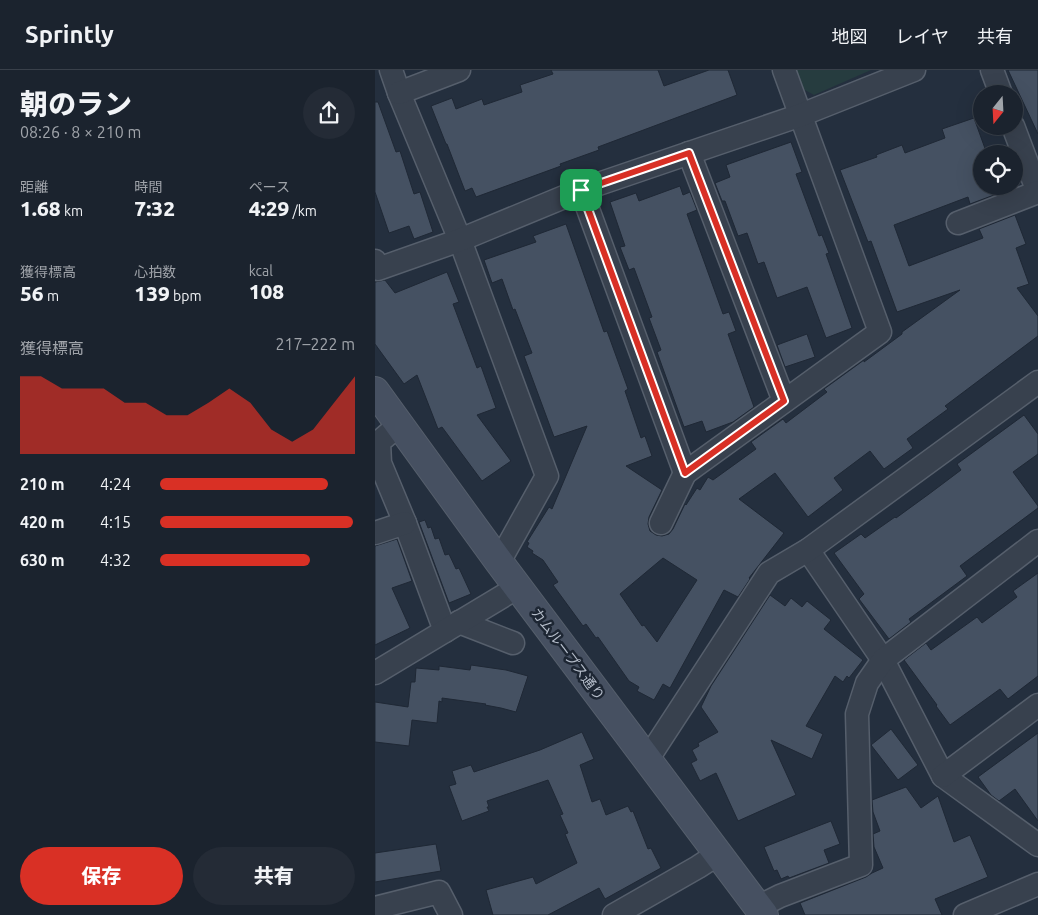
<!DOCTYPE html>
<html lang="ja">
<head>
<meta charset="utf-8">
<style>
	:root { --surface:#1b232e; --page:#242b36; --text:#f1f3f6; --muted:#a0a4aa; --line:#39404a; --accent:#d93025 }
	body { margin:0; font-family:Ubuntu,"Noto Sans JP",sans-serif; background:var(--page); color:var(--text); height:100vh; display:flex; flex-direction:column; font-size:19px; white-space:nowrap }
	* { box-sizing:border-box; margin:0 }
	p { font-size:16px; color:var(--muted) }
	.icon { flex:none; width:28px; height:28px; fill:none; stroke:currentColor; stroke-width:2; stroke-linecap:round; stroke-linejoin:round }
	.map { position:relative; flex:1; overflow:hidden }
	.side { display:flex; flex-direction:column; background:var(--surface); width:375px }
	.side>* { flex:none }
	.needle { width:32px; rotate:198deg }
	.tools { position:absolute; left:598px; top:15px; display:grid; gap:10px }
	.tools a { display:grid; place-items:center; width:50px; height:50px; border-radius:50%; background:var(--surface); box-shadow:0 5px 20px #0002,0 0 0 1px var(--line); font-size:25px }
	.pin { position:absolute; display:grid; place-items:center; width:42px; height:42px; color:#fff; margin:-21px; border-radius:10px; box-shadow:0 2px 8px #0006 }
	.round { display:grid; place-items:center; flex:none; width:52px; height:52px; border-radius:26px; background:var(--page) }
	.overview { display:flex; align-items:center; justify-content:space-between; height:85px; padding:0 20px }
	h1 { font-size:28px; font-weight:800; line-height:38px }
	.stats { display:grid; grid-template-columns:repeat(3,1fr); gap:8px; height:85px; padding:5px 20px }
	.stats div { display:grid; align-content:center }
	.stats b { font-size:21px; font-weight:800 }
	.stats small { font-size:14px; font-weight:400 }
	.stats p { font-size:14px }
	.chart { height:140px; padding:10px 20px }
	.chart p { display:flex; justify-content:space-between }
	.chart svg { width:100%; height:90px; margin-top:5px; fill:var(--accent); opacity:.7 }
	.button { display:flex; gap:10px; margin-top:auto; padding:10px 20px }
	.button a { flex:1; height:58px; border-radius:30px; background:var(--accent); color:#fff; font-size:20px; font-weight:800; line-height:58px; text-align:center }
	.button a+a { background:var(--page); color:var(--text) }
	ul { padding:0 20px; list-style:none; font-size:16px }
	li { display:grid; grid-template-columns:80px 60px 1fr; align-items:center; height:38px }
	li i { height:12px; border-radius:6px; background:var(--accent) }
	header { display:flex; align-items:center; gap:30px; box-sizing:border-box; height:70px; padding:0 25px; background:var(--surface); border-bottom:1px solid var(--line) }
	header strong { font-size:24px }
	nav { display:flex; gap:28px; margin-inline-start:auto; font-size:18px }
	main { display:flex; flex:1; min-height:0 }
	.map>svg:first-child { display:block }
	.green { fill:#263c3f }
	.building { fill:#455162; stroke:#1f2835; fill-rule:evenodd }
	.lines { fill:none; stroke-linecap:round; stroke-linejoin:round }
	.street-casing { stroke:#565f6c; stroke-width:25 }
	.secondary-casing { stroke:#565f6c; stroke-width:30 }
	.street { stroke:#38414e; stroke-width:22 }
	.secondary { stroke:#465061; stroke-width:28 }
	.route-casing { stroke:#fff; stroke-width:10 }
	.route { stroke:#d93025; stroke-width:6 }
	.labels { text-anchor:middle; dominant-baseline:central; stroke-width:5; stroke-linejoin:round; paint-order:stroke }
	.street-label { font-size:14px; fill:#b4bcc9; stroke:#1d2633 }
</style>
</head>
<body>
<header>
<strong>Sprintly</strong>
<nav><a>地図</a><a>レイヤ</a><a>共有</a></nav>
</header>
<main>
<section class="side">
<div class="overview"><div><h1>朝のラン</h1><p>08:26 · 8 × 210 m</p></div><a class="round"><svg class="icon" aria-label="share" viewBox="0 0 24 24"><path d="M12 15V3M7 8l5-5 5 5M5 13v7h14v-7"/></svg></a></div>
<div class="stats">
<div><p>距離</p><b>1.68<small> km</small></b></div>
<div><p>時間</p><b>7:32</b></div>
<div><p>ペース</p><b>4:29<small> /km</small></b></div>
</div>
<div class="stats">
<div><p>獲得標高</p><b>56<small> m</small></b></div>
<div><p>心拍数</p><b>139<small> bpm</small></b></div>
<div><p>kcal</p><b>108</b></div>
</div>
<div class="chart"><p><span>獲得標高</span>217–222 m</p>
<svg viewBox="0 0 160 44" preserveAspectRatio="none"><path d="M0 44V6L10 6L20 12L30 12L40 12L50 19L60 19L70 25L80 25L90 19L100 12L110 19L120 32L130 38L140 32L150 19L160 6V44z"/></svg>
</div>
<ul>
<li><b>210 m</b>4:24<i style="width:86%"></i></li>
<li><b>420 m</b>4:15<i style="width:99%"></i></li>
<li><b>630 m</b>4:32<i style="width:77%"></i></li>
</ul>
<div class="button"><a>保存</a><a>共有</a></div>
</section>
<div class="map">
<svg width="663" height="845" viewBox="0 0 663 845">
	<rect width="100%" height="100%" fill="#242f3e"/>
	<path class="green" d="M419,0H496L439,25L428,19Z"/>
	<g class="building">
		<path d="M176,0H283L289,16L334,0H353L362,25L223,77L224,80L185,94L186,96L101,127L97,118L90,121L72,74H71L56,36L77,28L81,39L107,29L109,35L147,22L145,15L178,4Z"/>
		<path d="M633,0H663V64Z"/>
		<path d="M0,32H3L21,82L25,81L39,124L45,122L58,162L39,169L34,156L14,163L0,122Z"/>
		<path d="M599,48L612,84H606V116H625L627,122L595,134L593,127L519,155L534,196L608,168L604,159L640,145L651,174L641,178L654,214L642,218L663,246V266L570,336L573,339L532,369L538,378L509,399L495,381L459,408L468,420L433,447L400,403L364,429L409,463L374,508L375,509L363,527L349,520L295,618L288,614L279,630L262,621L264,617L254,611L223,567L221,568L211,554L208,556L178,515L183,512L168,490L157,483L158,481L152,477L154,473L152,472L174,437L177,439L212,356L179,367L149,286L157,283L140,239L138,240L127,209L117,213L109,190L161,172L158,166L191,154L229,262L232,261L253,319L250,321L266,368L270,366L277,386L251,396L287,420L274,447L273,454L275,461L281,465L287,466L294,464L298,459L310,434L311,435L322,418L325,420L333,407L338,410L381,379L376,372L408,349L411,353L452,322L449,319L489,290V292L527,264V262L585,220L522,242L496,171L493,172L465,100L502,87L501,85L527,75L530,83L570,68L567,59ZM288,488L322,510L282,572L269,555L267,556L245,524Z"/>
		<path d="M416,72L427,102L421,104L444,166L447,165L454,183L451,184L477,258L451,268L432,217L402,228L389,192L383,194L372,163L363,166L350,131H347L340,113L355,107L351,95Z"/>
		<path d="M305,116L308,125L315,122L322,140L312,144L348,244L354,242L361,261L353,264L379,337L358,352L331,362L327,351L309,357L282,282L286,280L274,248L277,247L259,198L254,200L245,177L250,176L235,132L261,123L264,131Z"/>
		<path d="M72,202L84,232L78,234L102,298L106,296L121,338L102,345L136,391L107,411L67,357L63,359L42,305L29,314L0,274V212L10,210L20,223Z"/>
		<path d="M432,264L440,287L410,297L402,275Z"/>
		<path d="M649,345L663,364V384L638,402L663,436V438L585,496L592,506L534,549L536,552L514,569L484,529L489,524L459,483L486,464L490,468L520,447L521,448L554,424L586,400L582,394Z"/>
		<path d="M50,450L53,458L56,457L60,469L64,468L70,485L74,484L81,499L84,498L96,524L74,533L44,452Z"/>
		<path d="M22,469L37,511L17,518L35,558L0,575V476Z"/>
		<path d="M663,503V606L633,629L625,619L575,655L561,636L562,635L529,590L551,573L556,580L602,547L607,553L642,527L638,521Z"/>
		<path d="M395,525L410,536L416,528L427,537L432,531L456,550L449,559L488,590L474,608L472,606L468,612L460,606L431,656L448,664L437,689L396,670L421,725L363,751L341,703L325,711L316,693L322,690L317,680L324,676L323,673L343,662L326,637L336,616Z"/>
		<path d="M96,595L131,600L153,606L141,642L126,638L110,635L111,634L67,628V632L64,631L62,653L37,650L34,676L0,672V632L33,637L36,612H40L41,598L64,600V596L95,600Z"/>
		<path d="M516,659L543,695L523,710L496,675Z"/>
		<path d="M207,662L219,689L205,695L217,732L225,729L231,745L253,736L256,742L258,741L273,779L276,778L286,798L230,829L224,818L173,845H118L111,820L158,807L161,814L202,793L190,764L193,763L185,745L188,744L173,710L112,731L114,737H112L114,741L87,751L74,716L81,714L77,701L96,695L99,702L165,680Z"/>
		<path d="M663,663V751L640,719L624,731L616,725L603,707Z"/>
		<path d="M531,717L546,738L563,726L579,772L595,765L613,807L560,829L567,845H430L425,833L491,807L497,803L508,798L499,777L498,764L505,761L498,742L497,730Z"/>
		<path d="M456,751L465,774L449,780L454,793L414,808L413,806L406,809L402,800L399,801L389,777Z"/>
		<path d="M61,774L66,801L0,812V783Z"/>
	</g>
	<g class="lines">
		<defs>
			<g id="street">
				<path d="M16,0L24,23L85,170L172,406L124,492"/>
				<path d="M617,0L626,24"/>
				<path d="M24,23L84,0"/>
				<path d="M638,56L663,122"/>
				<path d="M314,83L409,331"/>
				<path d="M206,120L310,403L505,262L409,0"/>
				<path d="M583,153L663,122"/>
				<path d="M0,191L3,199L85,170L206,120L426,45L539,0"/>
				<path d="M25,354L4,372L5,393L30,453L70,561"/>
				<path d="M286,453L310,403"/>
				<path d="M0,463L30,453"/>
				<path d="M433,480L508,590L568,706L663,775"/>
				<path d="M84,552L138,573"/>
				<path d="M0,603L143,517"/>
				<path d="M272,690L394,503L433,480L663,312"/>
				<path d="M568,706L663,635"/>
				<path d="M383,837L405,826L486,795L482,644L492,613L508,590L663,471"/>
				<path d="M0,838L64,822L76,845"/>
				<path d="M239,845L323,797L343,784"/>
				<path d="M590,845L663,814"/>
			</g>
			<path id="secondary" d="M0,321L124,492L389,845"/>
		</defs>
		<use href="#street" class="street-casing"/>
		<use href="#secondary" class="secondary-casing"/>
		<use href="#street" class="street"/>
		<use href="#secondary" class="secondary"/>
	</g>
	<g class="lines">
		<defs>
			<path id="route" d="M314,83L409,331L310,403L206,120Z"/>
		</defs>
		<use href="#route" class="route-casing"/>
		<use href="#route" class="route"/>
	</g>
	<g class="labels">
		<g class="street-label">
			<text transform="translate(193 584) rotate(53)">カムループス通り</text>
		</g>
	</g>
</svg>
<div class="tools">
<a><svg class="needle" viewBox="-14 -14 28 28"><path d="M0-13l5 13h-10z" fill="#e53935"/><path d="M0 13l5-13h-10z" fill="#a0a4aa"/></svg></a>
<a><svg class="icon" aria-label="locate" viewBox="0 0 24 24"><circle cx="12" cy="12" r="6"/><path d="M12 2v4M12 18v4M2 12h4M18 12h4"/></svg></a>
</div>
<div class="pin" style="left:206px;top:120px;background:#1e9e55"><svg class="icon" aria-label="arrive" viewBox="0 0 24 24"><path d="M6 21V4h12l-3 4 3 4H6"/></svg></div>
</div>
</main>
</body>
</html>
